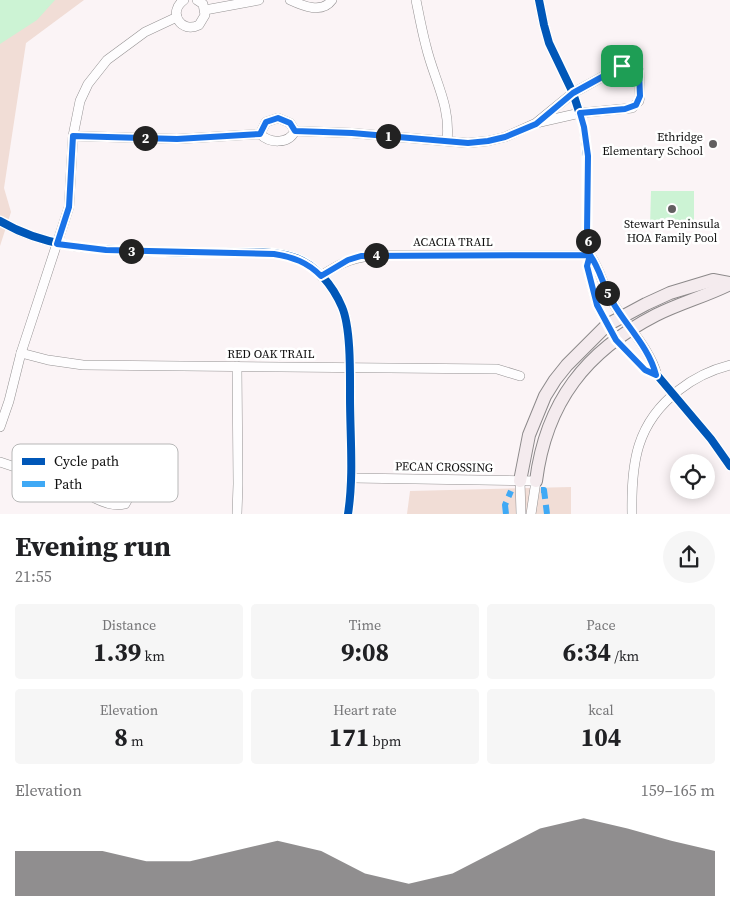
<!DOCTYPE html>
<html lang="en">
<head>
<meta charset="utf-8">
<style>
	:root { --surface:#fff; --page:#f6f6f6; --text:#202124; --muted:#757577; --accent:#625f60 }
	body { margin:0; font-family:"Source Serif 4",serif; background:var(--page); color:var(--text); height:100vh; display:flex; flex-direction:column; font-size:19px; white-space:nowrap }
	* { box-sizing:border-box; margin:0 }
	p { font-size:16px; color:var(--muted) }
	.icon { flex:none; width:28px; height:28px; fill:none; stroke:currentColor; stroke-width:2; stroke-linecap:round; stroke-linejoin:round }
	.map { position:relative; height:514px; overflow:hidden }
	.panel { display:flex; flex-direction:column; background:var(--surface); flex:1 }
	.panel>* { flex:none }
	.buttons { position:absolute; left:670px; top:454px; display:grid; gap:10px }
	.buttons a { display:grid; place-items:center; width:45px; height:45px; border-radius:50%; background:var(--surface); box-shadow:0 2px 12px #0003; font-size:25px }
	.pin { position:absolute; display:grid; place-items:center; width:42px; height:42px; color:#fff; margin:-21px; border-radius:10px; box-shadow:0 2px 8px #0006 }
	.km { position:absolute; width:25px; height:25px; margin:-12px; border-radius:50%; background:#222; color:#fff; font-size:14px; line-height:25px; text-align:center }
	.round { display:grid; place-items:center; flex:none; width:52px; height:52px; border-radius:26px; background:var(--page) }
	.headline { display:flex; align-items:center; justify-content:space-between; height:85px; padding:0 15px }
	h1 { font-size:28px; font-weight:700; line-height:38px }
	.metrics { display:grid; grid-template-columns:repeat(3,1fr); gap:8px; height:85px; padding:5px 15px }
	.metrics div { display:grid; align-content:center; border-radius:5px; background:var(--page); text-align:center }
	.metrics b { font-size:25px; font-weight:700 }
	.metrics small { font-size:14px; font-weight:400 }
	.metrics p { font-size:14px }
	.chart { height:140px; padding:10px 15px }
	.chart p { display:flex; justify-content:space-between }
	.chart svg { width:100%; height:90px; margin-top:5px; fill:var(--accent); opacity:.7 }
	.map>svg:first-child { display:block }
	.green { fill:#f1ddd6 }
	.water { fill:#ccf3d4 }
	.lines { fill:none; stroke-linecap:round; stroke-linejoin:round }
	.street-casing { stroke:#959293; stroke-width:10 }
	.secondary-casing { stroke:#8c898a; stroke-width:14 }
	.street { stroke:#fefdfe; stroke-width:9 }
	.secondary { stroke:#f4ebee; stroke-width:12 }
	.quiet { stroke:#3fa9f5; stroke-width:6; stroke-dasharray:12 6; stroke-linecap:butt }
	.cycleway-casing { stroke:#fff; stroke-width:11 }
	.cycleway { stroke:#0057b8; stroke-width:8 }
	.route-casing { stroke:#fff; stroke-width:10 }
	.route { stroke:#1a73e8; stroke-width:6 }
	.poi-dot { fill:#625f60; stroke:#fff; stroke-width:2 }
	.labels { text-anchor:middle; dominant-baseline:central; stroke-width:5; stroke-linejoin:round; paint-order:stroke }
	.poi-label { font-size:12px; fill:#0f0f0f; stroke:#fff; text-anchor:end }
	.street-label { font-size:12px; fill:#0f0f0f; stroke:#fff }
	.key { fill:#fff; stroke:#b7b7b7; stroke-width:1 }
	.key-label { font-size:14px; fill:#0f0f0f }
</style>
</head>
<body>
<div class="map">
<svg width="730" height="514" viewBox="0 0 730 514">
	<rect width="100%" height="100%" fill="#fbf4f6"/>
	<g class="green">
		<path d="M0,0H84L26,43L4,188L11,212L0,246Z"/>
		<path d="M571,487V514H407L410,491Z"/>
	</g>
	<g class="water">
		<path d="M0,0H55L37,20L0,44Z"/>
		<path d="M651,191H694V228L650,227Z"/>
	</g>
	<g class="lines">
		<defs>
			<g id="street">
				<path d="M184,0C167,12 181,34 199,25L205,15L203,4L197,0"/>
				<path d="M290,0C303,6 322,14 332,0"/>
				<path d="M416,0C419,15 422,31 426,46C434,80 451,105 447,141"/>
				<path d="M539,0L544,25L549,43L573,93L584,127L587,156V233L590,255L587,266L597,305L616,340L645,370L657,375L711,439L730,466"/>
				<path d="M205,10L259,0"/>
				<path d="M295,131L352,133L468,143L488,141L505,137L536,123L580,113L632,108L639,101L640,96L639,71L632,65L622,66L573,93L536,123"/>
				<path d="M73,136L177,139L260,134C269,143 288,145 295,131L290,123L278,118L266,122L260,134"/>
				<path d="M0,221C44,247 93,250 142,251C166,252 190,253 214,253C240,253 268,250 293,257C316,264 333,286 342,307C351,328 350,374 350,397C350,436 354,475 348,514"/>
				<path d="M590,255C600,269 603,286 612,301C626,326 649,347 657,375"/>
				<path d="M321,276C343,261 355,257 381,255H590"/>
				<path d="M21,353L48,360L83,365L497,369L520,376"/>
				<path d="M0,427L9,401L21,353L69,207L73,136L80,101L88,84L107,60L145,32L177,17"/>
				<path d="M0,462L36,474L66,479L122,472C137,477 132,493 125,504C105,509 81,490 66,479"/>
				<path d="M352,478L536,481L531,514"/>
				<path d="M520,481L521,514"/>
				<path d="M237,514L238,484L237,366"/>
				<path d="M632,514C631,463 636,423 679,390C694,378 710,370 730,365"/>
			</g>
			<g id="secondary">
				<path d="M520,481L529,435L545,396L555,380L567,365L607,325L646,304L670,293L713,280L730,283"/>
				<path d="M536,481C546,402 586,351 656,315C680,303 706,296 730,284"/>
			</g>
		</defs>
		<use href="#street" class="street-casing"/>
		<use href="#secondary" class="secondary-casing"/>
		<use href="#street" class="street"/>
		<use href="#secondary" class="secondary"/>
		<g class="quiet">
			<path d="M541,490H544L547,514"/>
			<path d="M506,514L505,505L511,491"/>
		</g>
		<defs>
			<g id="cycleway">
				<path d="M539,0L544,25L549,43L573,93L584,127L587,156V233L590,255L587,266L597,305L616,340L645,370L657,375L711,439L730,466"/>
				<path d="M0,221C44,247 93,250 142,251C166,252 190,253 214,253C240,253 268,250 293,257C316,264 333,286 342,307C351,328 350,374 350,397C350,436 354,475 348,514"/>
			</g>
		</defs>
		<use href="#cycleway" class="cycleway-casing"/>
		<use href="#cycleway" class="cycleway"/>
	</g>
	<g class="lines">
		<defs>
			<path id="route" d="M622,66L573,93L536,124L505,137L488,141L468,143L352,133L295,131L290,123L278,118L266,122L260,134L177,139L73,136L69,207L57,244L106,250L274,254C293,257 307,262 321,276L348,260L361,256L590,255C600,269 603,286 612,301C626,326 649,347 656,375L645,370L616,340L597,305L587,266L590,255L587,233L588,156L584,127L580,113L625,109L636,105L640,96L639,71L632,65L622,66"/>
		</defs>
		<use href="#route" class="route-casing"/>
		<use href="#route" class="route"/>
	</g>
	<g class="poi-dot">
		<circle cx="713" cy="144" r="5"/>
		<circle cx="672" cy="209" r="5"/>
	</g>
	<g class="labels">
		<g class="poi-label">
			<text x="703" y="137">Ethridge<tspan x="703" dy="14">Elementary School</tspan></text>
			<text x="672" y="224" text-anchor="middle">Stewart Peninsula<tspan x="672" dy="14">HOA Family Pool</tspan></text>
		</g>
		<g class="street-label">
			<text x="453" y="242">ACACIA TRAIL</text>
			<text x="271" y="354">RED OAK TRAIL</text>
			<text transform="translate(444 467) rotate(1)">PECAN CROSSING</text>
		</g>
	</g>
	<rect x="12" y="444" width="166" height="58" rx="8" class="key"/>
	<rect x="22" y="458" width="23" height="7" fill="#0057b8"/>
	<rect x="22" y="481" width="23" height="6" fill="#3fa9f5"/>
	<g class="key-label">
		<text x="54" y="466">Cycle path</text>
		<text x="54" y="489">Path</text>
	</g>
</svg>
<div class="buttons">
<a><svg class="icon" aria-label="locate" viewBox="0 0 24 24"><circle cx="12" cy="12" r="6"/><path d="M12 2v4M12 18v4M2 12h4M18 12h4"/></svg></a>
</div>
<div class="pin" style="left:622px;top:66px;background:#1e9e55"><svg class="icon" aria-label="arrive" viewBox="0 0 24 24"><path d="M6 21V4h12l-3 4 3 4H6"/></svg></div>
<b class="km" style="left:388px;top:136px">1</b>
<b class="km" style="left:145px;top:138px">2</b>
<b class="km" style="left:131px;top:251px">3</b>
<b class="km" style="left:376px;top:255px">4</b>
<b class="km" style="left:607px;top:293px">5</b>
<b class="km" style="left:588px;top:241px">6</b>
</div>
<section class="panel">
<div class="headline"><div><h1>Evening run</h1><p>21:55</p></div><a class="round"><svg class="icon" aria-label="share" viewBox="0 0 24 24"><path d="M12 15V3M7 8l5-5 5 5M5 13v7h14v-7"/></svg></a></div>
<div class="metrics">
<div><p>Distance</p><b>1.39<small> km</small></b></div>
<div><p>Time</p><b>9:08</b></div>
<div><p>Pace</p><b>6:34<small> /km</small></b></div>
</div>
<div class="metrics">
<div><p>Elevation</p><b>8<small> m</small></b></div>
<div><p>Heart rate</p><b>171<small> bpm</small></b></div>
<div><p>kcal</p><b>104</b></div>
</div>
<div class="chart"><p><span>Elevation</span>159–165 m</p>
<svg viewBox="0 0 160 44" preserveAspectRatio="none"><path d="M0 44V22L10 22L20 22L30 27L40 27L50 22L60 17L70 22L80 33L90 38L100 33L110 22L120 11L130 6L140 11L150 17L160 22V44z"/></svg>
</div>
</section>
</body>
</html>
